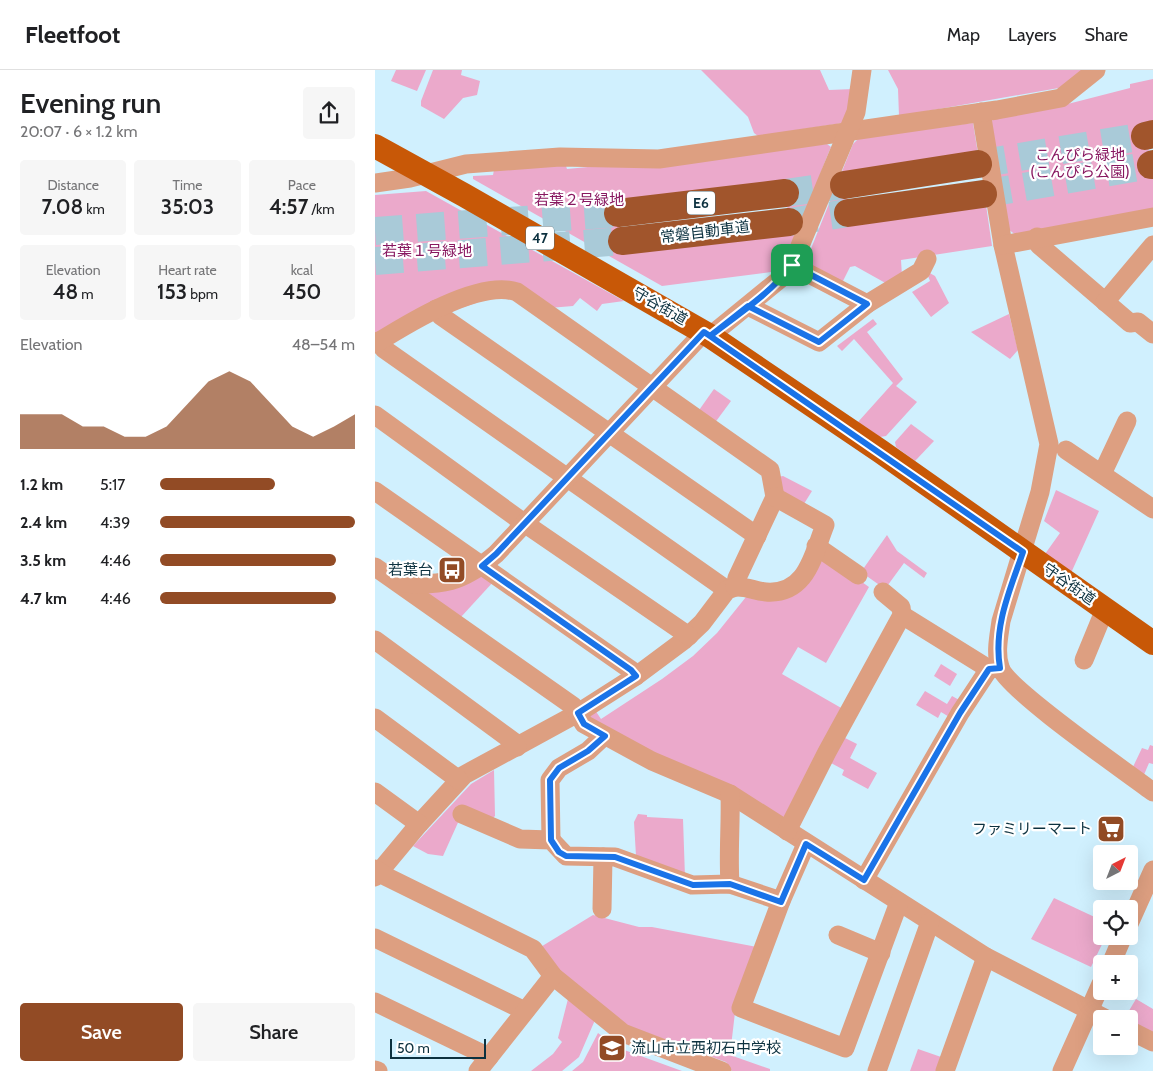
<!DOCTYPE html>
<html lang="en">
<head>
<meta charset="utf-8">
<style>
	:root { --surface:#fff; --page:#f6f6f6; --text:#202124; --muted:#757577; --line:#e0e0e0; --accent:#924b25 }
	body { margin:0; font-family:Cabin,"Noto Sans JP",sans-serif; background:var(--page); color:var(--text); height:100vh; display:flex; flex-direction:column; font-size:19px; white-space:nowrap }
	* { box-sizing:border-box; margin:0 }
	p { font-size:16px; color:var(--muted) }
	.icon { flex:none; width:28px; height:28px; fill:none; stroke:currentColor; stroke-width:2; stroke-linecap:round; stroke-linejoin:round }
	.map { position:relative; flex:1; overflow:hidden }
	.side { display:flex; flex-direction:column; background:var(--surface); width:375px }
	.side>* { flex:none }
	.needle { width:32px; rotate:42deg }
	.controls { position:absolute; left:718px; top:775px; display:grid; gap:10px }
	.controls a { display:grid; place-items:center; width:45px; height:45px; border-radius:5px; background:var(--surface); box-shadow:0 5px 20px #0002; font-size:25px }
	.scale { position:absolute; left:15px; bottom:12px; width:96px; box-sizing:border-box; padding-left:5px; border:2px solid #0c313f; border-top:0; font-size:14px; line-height:18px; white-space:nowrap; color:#0c313f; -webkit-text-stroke:4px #fff; paint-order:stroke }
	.pin { position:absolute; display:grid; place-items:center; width:42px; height:42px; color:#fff; margin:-21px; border-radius:10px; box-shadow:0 2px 8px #0006 }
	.round { display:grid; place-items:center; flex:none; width:52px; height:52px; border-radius:5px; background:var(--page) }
	.headline { display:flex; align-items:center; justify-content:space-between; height:85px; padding:0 20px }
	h1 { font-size:28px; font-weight:600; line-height:38px }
	.figures { display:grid; grid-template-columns:repeat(3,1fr); gap:8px; height:85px; padding:5px 20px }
	.figures div { display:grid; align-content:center; border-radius:5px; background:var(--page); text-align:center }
	.figures b { font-size:21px; font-weight:600 }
	.figures small { font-size:14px; font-weight:400 }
	.figures p { font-size:14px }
	.chart { height:140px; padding:10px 20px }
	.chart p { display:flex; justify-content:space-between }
	.chart svg { width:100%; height:90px; margin-top:5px; fill:var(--accent); opacity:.7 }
	.button { display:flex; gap:10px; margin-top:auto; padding:10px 20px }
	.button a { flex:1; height:58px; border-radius:5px; background:var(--accent); color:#fff; font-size:20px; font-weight:600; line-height:58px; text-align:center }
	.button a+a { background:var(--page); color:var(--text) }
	ul { padding:0 20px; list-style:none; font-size:16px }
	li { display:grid; grid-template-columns:80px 60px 1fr; align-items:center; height:38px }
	li i { height:12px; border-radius:6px; background:var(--accent) }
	header { display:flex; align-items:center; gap:30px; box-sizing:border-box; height:70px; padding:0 25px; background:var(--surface); border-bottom:1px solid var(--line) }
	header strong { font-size:24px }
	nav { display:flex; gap:28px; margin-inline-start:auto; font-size:18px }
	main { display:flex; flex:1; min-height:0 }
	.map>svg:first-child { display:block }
	.green { fill:#eba9cb; fill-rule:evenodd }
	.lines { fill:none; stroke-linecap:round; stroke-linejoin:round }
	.highway-tunnel { stroke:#a9cad8; stroke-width:28; stroke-dasharray:28 14; stroke-linecap:butt }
	.minor { stroke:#dd9f81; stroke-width:19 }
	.major { stroke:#c85807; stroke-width:24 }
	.highway { stroke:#a1552c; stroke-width:28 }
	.route-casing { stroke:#fff; stroke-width:10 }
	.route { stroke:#1a73e8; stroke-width:6 }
	.labels { text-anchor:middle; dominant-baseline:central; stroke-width:4.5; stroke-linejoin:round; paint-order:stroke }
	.shield { fill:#fff; stroke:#556f79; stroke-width:1 }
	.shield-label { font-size:14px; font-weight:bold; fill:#0c313f }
	.park-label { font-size:15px; fill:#881860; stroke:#fff }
	.street-label { font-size:15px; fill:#0c313f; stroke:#fff }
	.poi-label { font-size:15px; fill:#0c313f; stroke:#fff; text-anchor:end }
</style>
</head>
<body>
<header>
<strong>Fleetfoot</strong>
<nav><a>Map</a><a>Layers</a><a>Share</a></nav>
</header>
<main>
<section class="side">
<div class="headline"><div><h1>Evening run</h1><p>20:07 · 6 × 1.2 km</p></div><a class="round"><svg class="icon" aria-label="share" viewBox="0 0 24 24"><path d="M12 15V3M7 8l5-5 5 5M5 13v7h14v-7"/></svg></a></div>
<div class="figures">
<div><p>Distance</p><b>7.08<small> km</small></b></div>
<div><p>Time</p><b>35:03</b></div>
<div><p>Pace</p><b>4:57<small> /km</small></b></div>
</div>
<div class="figures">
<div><p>Elevation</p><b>48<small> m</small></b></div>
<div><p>Heart rate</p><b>153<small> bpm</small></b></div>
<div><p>kcal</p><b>450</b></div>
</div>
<div class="chart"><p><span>Elevation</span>48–54 m</p>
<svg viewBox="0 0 160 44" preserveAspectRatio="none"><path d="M0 44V27L10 27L20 27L30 33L40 33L50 38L60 38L70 33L80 22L90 11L100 6L110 11L120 22L130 33L140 38L150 33L160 27V44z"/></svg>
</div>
<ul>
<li><b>1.2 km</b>5:17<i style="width:59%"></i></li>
<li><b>2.4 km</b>4:39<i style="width:100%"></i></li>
<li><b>3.5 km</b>4:46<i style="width:90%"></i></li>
<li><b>4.7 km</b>4:46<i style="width:90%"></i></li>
</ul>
<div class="button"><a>Save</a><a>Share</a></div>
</section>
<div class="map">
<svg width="778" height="1001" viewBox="0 0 778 1001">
	<rect width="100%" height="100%" fill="#d0f0fe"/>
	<g class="green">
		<path d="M21,0H51L42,21L16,11Z"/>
		<path d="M58,0H87L86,5L105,11L102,25L88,28L69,49L46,36V31Z"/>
		<path d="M326,0H445L454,20L479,19L468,53L383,66L379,63L373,47Z"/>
		<path d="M513,0H713L695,16L524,46L523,19Z"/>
		<path d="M778,9V53L769,55L778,103V143L642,166L633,159L616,53L618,49L681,37L755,18V14Z"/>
		<path d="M598,53L603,84L469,104L476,155L611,135L617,176L526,190L527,206L514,215L480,196L475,197L466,215L429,196L478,74L487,65Z"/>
		<path d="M452,74L456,77C438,119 426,169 396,202L287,216L98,109V106L118,105L119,100L190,93L192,99ZM409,113L416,163L248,183L242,132Z"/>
		<path d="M51,121L249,231L227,234L222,241L205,228L198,236L174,238L145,218L0,267V125Z"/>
		<path d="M551,201L560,206L574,233L556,247L537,222L555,211Z"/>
		<path d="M634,244L643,280L635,289L596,262Z"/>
		<path d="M498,249L502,254L492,262L528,309L521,316L542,332L511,366L505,367L483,352L518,313L479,269L467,281L462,276Z"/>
		<path d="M339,319L356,331L339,354L322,343Z"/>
		<path d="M536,354L559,371L540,391L521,377L520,372Z"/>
		<path d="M408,406L437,421L427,437L406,424L403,407Z"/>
		<path d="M681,420L724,441L696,503L670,484L685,463L669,451Z"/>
		<path d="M512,465L522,481L552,503L549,508L529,493L510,519L486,502Z"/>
		<path d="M443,481L494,517L451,593L423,577L407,604L468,639L409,753L335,710L215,650V643L220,640L226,649L287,609L318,586L342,563L375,522L402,525Z"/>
		<path d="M103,504L119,511L86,547L47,521Z"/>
		<path d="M566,594L582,604L575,616L559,606Z"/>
		<path d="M550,621L572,634L577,626L586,631L576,648L566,642L563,648L541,635Z"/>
		<path d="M466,666L482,674L475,688L502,703L493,719L467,705L469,700L456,693Z"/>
		<path d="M775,675L778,676V694L774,693L768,707L757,699L767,678L773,680Z"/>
		<path d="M119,700L120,746L118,748L90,737L68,786L53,784L38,776L96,714Z"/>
		<path d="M263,744L272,745V747L308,749L310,807L261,786L259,752Z"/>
		<path d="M679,828L726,850V866H731L716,897L656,869Z"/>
		<path d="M218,845L264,857H277L382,877L361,934L355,985L395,999V1001H357L351,992L253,956L187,904L164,878Z"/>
		<path d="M193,929L220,950L204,987L187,1001H156L178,984L187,972L183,968Z"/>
		<path d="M761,929L778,939V968L754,956V949H749Z"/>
		<path d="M223,963L241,977L307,1001H197L208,992Z"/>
		<path d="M543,979L569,988L564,1001H535Z"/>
	</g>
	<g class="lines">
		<g class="highway-tunnel">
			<path d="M603,94L770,66"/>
			<path d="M410,123L469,115"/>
			<path d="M608,124L776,95"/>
			<path d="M414,152L473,143"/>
			<path d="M0,161L243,143"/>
			<path d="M0,191L247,171"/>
		</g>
		<g class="minor">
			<path d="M606,42L628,175L674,374L665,422L626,551C624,566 620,583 625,597C631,619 753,703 778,722"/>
			<path d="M0,113L35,108L91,94L185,87L284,89L622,40L686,28L721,0"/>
			<path d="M662,167L664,175L755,253L763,252L778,264"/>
			<path d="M628,175L778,147"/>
			<path d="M417,195L492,234"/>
			<path d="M730,232L778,175"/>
			<path d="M373,236L444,272L492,234L546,201L552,189"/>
			<path d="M61,239L66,246L382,466"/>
			<path d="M335,266L410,205L417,195L481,42L487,0"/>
			<path d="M4,271L9,279L352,520"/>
			<path d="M0,274C32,254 104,209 142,222L395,400L400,427L362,508L360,517L352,520L327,553L308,571L261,606L203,643L89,705L44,754L0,807"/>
			<path d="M0,345L149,453L314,566"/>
			<path d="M691,380L778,439"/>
			<path d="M727,404L752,351"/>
			<path d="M0,421L256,600L261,606"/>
			<path d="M441,476L483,505"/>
			<path d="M0,497L198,636L209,654L277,691L355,724L611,887L731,949"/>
			<path d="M24,513C67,516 87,513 121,484L329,262"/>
			<path d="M360,517C371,516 380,521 391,522C432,525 438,485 450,455L400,427"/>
			<path d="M527,545L614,599L625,598"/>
			<path d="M0,570L139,672L142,677"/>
			<path d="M709,590L730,539"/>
			<path d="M0,648L84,710"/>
			<path d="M0,722L44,754"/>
			<path d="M355,724C356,754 353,783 355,814"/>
			<path d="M87,744L145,769L176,770L191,786L240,787L317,815L355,814L406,831"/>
			<path d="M412,761L452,682L527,545L526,537L508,522"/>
			<path d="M176,770L175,710L184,698L213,681L229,666"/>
			<path d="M431,774L406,831L366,938L470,978L524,832"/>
			<path d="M0,799L12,807L158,879L178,906L248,963L347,1001"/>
			<path d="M489,810L585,643L614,599"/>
			<path d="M227,839L228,787"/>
			<path d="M754,854L778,800"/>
			<path d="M463,865L506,883"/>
			<path d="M0,868L150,941"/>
			<path d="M736,894L748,866"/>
			<path d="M0,932L114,987"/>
			<path d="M754,960L778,972"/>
			<path d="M0,1000L3,1001"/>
			<path d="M103,1001L178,906"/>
			<path d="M502,1001L555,852"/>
			<path d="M570,1001L611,887"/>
			<path d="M687,1001L726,914"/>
		</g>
		<path class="major" d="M0,76L89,125L335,266L505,381L778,573"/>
		<g class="highway">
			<path d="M770,66L778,64"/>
			<path d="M776,95L778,94"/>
			<path d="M469,115L603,94"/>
			<path d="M243,143L410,123"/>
			<path d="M473,143L608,124"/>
			<path d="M247,171L414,152"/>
		</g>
	</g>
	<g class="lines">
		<defs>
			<path id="route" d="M417,195C396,223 362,245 335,266L329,262L121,484L107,496L256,600L261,606L203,643L209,654L230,666L213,681L184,698L175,710L176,770L184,782L191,786L240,787L318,815L355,814L406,832L431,774L489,810L585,643L614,599L625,598C618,557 635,520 648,482L335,266L373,236L444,272L492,234L417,195"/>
		</defs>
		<use href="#route" class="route-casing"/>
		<use href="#route" class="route"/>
	</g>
	<defs>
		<symbol id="bus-square" viewBox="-11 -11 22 22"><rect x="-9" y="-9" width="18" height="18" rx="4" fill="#924b25" stroke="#fff"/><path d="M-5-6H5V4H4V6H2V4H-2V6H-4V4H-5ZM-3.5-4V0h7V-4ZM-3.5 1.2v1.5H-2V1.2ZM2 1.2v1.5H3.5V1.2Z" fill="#fff"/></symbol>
		<symbol id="supermarket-square" viewBox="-11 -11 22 22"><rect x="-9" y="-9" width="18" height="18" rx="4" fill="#924b25" stroke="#fff"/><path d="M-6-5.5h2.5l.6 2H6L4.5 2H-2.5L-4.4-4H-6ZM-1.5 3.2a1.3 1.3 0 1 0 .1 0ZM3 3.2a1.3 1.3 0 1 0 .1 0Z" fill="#fff"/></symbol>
		<symbol id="school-square" viewBox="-11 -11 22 22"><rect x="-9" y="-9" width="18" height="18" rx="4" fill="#924b25" stroke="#fff"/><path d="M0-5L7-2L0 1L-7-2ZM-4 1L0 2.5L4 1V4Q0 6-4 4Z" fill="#fff"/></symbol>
	</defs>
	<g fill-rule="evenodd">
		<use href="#bus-square" x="61" y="484" width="32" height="32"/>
		<use href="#supermarket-square" x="720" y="743" width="32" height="32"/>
		<use href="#school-square" x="221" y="962" width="32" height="32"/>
	</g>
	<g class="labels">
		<g class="shield">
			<rect x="312" y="121.5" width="28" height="23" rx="4"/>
			<rect x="151" y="156.5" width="28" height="23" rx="4"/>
		</g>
		<g class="shield-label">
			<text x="326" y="133">E6</text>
			<text x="165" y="168">47</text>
		</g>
		<g class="park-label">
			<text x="705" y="85">こんぴら緑地<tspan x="705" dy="17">(こんぴら公園)</tspan></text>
			<text x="204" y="130">若葉２号緑地</text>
			<text x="52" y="181">若葉１号緑地</text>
		</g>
		<g class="street-label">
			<text transform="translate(330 162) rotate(-7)">常磐自動車道</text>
			<text transform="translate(285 236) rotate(30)">守谷街道</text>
			<text transform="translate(694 514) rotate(35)">守谷街道</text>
		</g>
		<g class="poi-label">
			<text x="58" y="500">若葉台</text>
			<text x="717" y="759">ファミリーマート</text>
			<text x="256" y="978" text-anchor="start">流山市立西初石中学校</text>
		</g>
	</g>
</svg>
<div class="controls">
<a><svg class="needle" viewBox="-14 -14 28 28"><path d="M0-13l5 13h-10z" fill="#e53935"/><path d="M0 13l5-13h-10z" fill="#757577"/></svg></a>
<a><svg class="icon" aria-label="locate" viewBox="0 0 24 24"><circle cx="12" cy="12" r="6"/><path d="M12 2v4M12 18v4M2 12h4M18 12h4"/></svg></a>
<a>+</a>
<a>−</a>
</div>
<div class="scale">50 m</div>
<div class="pin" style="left:417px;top:195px;background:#1e9e55"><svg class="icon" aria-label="arrive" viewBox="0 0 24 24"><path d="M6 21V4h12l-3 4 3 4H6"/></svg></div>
</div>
</main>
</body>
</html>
